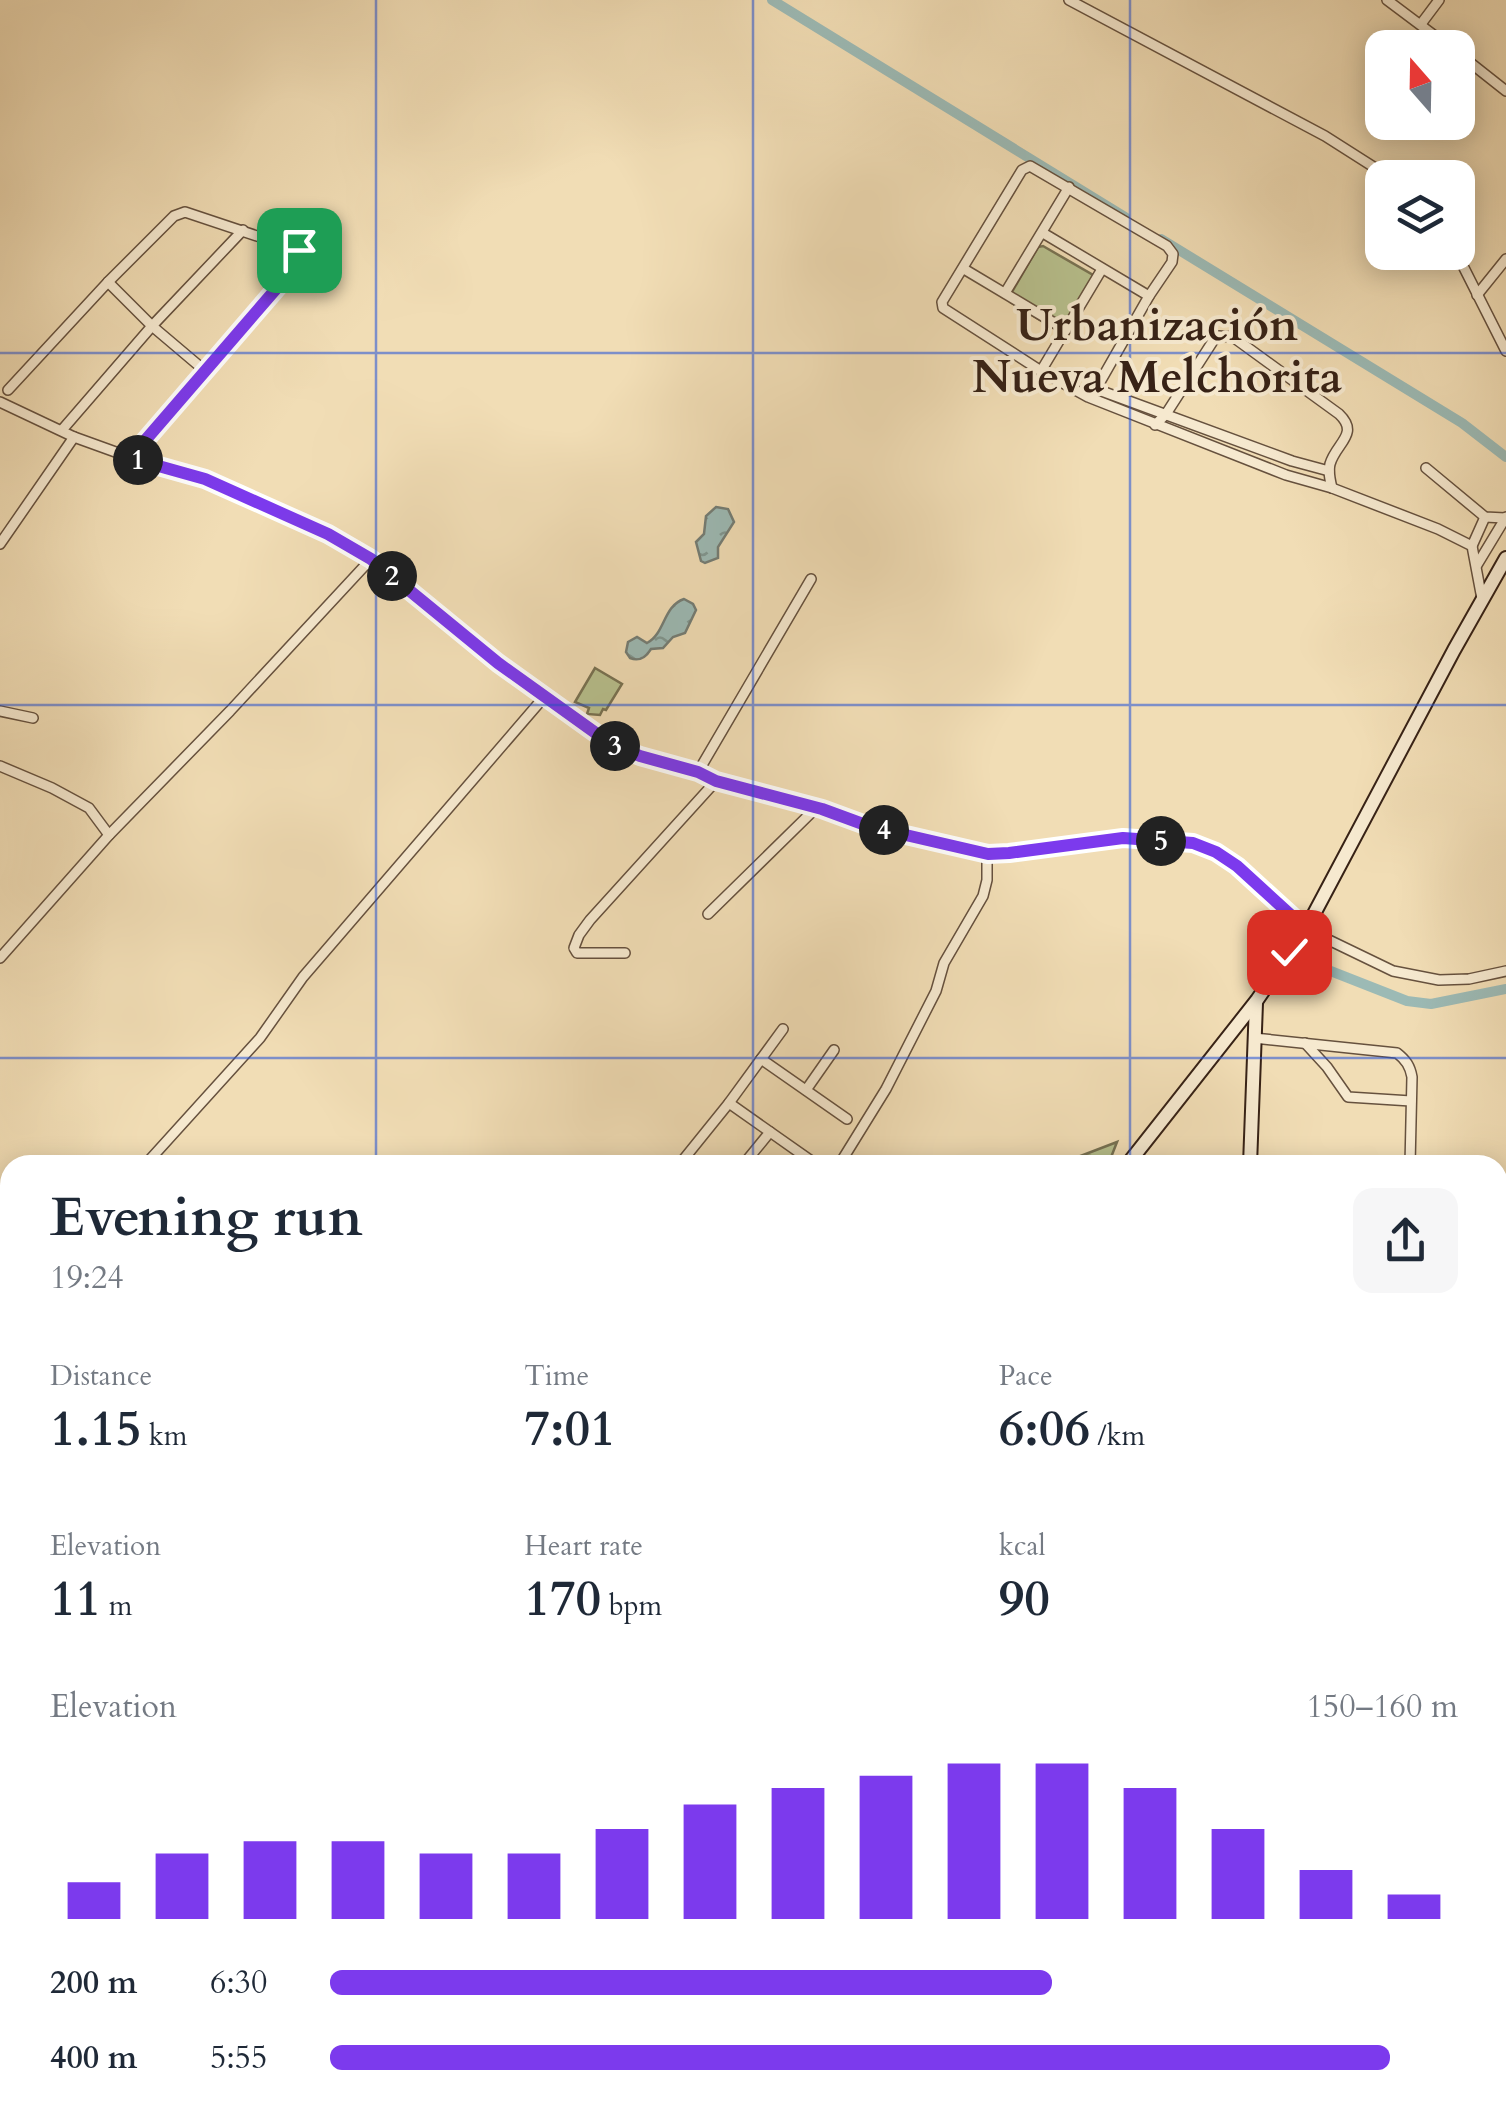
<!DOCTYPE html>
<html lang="en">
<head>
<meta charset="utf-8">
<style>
	:root { --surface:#fff; --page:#f6f6f7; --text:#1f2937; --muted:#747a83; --accent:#7c3aed }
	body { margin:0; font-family:Cardo,serif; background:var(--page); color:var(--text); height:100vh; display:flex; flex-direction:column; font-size:38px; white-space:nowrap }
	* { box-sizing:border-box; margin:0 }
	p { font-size:32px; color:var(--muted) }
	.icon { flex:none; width:55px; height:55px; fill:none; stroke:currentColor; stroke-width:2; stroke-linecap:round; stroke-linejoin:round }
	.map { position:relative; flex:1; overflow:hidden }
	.drawer { position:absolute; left:0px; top:1155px; width:1508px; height:962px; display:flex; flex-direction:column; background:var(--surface); border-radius:30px 30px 0 0; box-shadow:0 5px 25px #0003 }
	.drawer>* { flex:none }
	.needle { width:65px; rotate:340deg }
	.buttons { position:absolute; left:1365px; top:30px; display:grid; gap:20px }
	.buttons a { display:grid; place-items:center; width:110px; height:110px; border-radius:20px; background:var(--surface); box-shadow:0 5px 25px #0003; font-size:50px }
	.pin { position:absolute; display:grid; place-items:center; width:85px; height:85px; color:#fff; margin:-42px; border-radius:20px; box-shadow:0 5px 15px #0006 }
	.km { position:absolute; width:50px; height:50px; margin:-25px; border-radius:50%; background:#222; color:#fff; font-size:28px; line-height:50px; text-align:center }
	.round { display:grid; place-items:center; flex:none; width:105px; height:105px; border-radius:20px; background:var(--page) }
	.head { display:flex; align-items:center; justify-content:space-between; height:170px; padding:0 50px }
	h1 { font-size:55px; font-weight:700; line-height:75px }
	.stats { display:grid; grid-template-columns:repeat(3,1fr); gap:15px; height:170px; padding:10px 50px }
	.stats div { display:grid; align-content:center }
	.stats b { font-size:50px; font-weight:700 }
	.stats small { font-size:28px; font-weight:400 }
	.stats p { font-size:28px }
	.chart { height:280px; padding:20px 50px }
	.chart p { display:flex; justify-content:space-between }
	.chart svg { width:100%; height:180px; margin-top:10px; stroke:var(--accent); stroke-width:6 }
	ul { padding:0 50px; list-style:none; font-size:32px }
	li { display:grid; grid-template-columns:160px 120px 1fr; align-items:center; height:75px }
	li i { height:25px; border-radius:12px; background:var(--accent) }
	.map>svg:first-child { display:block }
	.forest { fill:url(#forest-crowns); stroke:#787252; stroke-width:2.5 }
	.green { fill:#b8c18e; stroke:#787252; stroke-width:2.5 }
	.water { fill:url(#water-ripples); stroke:#747d75; stroke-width:2.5 }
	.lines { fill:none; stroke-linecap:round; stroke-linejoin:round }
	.canal { stroke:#9cbab5; stroke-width:10 }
	.minor-casing { stroke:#66513e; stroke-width:12 }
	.secondary-casing { stroke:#372216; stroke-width:16 }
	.minor { stroke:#f6e9cf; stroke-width:9 }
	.secondary { stroke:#f6e9cf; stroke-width:12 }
	.route-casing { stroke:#fff; stroke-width:20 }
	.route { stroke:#7c3aed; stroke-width:12 }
	.grid { fill:none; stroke:#1d4ed8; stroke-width:2.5; stroke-opacity:0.55 }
	.labels { text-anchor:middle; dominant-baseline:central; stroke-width:8; stroke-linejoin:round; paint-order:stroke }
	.neighbourhood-label { font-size:45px; font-weight:bold; fill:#372216; stroke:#f6e9cf }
</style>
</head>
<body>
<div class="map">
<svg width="1506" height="2116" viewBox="0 0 1506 2116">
	<defs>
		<pattern id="forest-crowns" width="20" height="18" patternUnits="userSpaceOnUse" patternTransform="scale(2.5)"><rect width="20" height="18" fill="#b8c18e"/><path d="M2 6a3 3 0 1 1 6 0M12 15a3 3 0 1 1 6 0" fill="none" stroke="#969c73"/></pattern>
		<pattern id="water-ripples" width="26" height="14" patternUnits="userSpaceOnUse" patternTransform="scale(2.5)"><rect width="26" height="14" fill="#9cbab5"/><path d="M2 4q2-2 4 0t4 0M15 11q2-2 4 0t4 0" fill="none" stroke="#809792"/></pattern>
	</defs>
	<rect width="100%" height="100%" fill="#f1ddb5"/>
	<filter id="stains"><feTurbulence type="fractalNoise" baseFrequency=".002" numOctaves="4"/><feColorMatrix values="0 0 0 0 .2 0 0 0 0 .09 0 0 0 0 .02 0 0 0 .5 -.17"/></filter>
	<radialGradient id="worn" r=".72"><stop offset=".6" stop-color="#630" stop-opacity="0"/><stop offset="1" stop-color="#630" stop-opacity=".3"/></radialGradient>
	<path class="forest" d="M1117,1142L1108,1165H1057Z"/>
	<g class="green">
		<path d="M1043,246L1093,275L1095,279L1060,332L1010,302L1009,297L1038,247Z"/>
		<path d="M595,668L622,684L606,710L603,709L600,715L587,714L589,708L575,702Z"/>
	</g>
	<g class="water">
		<path d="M716,507L728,509L734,522L718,547V558L705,563L701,561L696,542L704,534L706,516Z"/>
		<path d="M684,599L693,604L696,610L685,633L673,637L663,648L651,649C646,657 640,662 630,658L626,652L628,642L637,637L647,643C665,634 663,606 684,599Z"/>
	</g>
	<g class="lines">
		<g class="canal">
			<path d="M772,0L1125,217"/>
			<path d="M1161,239L1462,423L1506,457"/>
			<path d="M1260,917L1280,944L1300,959L1407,1001L1431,1004L1506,989"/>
		</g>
		<defs>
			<g id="minor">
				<path d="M1069,0L1325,136L1391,178"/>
				<path d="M1387,0L1451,48"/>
				<path d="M1421,24L1439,0"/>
				<path d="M1458,53L1506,91"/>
				<path d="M1043,233L1149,296"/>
				<path d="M1456,252L1506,351"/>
				<path d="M964,269L1066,330"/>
				<path d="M108,282L152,326L204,370"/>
				<path d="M1005,293L1069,187"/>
				<path d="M1477,295L1506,259"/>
				<path d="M1041,371L1102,269"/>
				<path d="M1096,389L1292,461L1329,471"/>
				<path d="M8,390L108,282L174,216L185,212L299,250L302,256L301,261L130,457"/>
				<path d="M1088,397L1096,389L1149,296L1172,262L1173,254L1167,246L1030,166L1022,170L942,302L943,308L1041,371L1088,397L1286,475L1332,488L1438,529L1472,546L1482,599"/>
				<path d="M0,402L74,437L157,467L205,479L328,534L371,559L498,663L611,744L640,756L698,772L716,781L822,809L871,827L988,854L1009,853L1123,838L1193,843L1216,851L1237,866L1306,929L1393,971L1439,980L1469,979L1506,971"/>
				<path d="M1155,425L1166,414L1213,341L1219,336L1233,337L1339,414C1360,434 1336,443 1330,464C1328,472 1330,480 1332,488"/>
				<path d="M62,430L152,326L243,230"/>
				<path d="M1426,468L1485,517L1505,518"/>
				<path d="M0,544L74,437"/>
				<path d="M1472,546L1485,517"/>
				<path d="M1477,565L1506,517"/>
				<path d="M0,711L33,718"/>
				<path d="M0,766L52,788L89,808L109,835"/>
				<path d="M698,772L811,579"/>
				<path d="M708,914L816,808"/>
				<path d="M625,953H577L574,948L579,935L590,920L716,781"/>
				<path d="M0,958L109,835L230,711L371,559"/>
				<path d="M1254,1038L1397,1053C1406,1060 1410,1066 1412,1077L1410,1165"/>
				<path d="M1305,1043L1327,1067L1348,1097L1411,1101"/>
				<path d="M761,1059L847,1119"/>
				<path d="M806,1090L834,1050"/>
				<path d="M729,1103L817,1165"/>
				<path d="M145,1165L260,1038L303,977L545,696"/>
				<path d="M679,1165L729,1103L783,1029"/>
				<path d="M743,1165L770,1132"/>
				<path d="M839,1165L886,1089L936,991L944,963L983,896L987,880V854"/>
				<path d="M1020,1165L1022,1163"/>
				<path d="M0,1190L10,1197"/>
				<path d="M0,1320L10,1310"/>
				<path d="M1498,1349H1506"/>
				<path d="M0,1410L10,1413"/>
				<path d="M1498,1428L1506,1432"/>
				<path d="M0,1596L10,1597"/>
				<path d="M1498,1635H1506"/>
				<path d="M1498,1674L1506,1659"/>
				<path d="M0,1705H10"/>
				<path d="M0,1739L10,1740"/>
				<path d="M0,1881H10"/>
				<path d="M1498,1921H1506"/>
				<path d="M0,1961L10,1949"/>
				<path d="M1498,2074L1506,2073"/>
				<path d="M628,2108L637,2116"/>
				<path d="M483,2116L489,2108"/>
				<path d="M719,2116L726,2108"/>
				<path d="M948,2116L949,2108"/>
				<path d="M1370,2116V2108"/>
				<path d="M1426,2116L1432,2108"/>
			</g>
			<g id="secondary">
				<path d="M1127,1165L1257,1000L1306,929L1454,650L1506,558"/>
				<path d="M1250,1165L1256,1003"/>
				<path d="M1498,1780L1506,1785"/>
				<path d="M1110,2116L1111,2108"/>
				<path d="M1231,2116V2108"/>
			</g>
		</defs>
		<use href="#minor" class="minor-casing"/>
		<use href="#secondary" class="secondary-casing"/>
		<use href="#minor" class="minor"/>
		<use href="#secondary" class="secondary"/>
	</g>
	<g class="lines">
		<defs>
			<path id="route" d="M299,250L302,256L301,260L130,458L205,479L328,534L371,559L498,663L611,744L640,756L698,772L716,781L822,809L871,827L988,854L1009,853L1123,838L1193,843L1216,852L1237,866L1306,929L1289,952"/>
		</defs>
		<use href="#route" class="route-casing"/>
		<use href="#route" class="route"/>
	</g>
	<path class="grid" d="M376,0V1165M753,0V1165M1130,0V1165M0,353H1506M0,705H1506M0,1058H1506M0,1411H10M1498,1411H1506M0,1763H10M1498,1763H1506M376,2108V2116M753,2108V2116M1130,2108V2116"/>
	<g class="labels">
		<g class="neighbourhood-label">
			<text x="1157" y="325">Urbanización<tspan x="1157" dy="52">Nueva Melchorita</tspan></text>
		</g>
	</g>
	<rect width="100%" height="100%" filter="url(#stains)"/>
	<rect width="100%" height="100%" fill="url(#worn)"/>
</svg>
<div class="buttons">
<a><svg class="needle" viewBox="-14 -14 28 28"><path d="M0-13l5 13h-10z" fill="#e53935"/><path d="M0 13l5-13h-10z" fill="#747a83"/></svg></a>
<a><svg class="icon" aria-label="layers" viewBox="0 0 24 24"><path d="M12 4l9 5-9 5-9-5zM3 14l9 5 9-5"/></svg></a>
</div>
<div class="pin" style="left:299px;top:250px;background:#1e9e55"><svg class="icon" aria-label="arrive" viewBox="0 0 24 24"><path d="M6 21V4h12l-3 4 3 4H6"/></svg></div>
<div class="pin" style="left:1289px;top:952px;background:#d93025"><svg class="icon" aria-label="check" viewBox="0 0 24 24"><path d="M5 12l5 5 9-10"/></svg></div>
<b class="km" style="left:138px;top:460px">1</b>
<b class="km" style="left:392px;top:576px">2</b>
<b class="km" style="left:615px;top:746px">3</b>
<b class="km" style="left:884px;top:830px">4</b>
<b class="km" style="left:1161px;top:841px">5</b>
<section class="drawer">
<div class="head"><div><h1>Evening run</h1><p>19:24</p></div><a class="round"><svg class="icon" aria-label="share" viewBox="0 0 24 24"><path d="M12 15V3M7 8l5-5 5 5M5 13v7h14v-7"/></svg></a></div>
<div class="stats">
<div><p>Distance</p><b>1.15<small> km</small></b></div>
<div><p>Time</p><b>7:01</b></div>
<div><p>Pace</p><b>6:06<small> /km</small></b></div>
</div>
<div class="stats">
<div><p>Elevation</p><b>11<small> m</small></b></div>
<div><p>Heart rate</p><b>170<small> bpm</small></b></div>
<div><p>kcal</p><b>90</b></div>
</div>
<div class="chart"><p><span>Elevation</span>150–160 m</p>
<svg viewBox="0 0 160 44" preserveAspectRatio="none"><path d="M5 44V35M15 44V28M25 44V25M35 44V25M45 44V28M55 44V28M65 44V22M75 44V16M85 44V12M95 44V9M105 44V6M115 44V6M125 44V12M135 44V22M145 44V32M155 44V38"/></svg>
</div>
<ul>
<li><b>200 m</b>6:30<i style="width:64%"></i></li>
<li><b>400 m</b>5:55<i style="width:94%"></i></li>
</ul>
</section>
</div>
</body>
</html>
